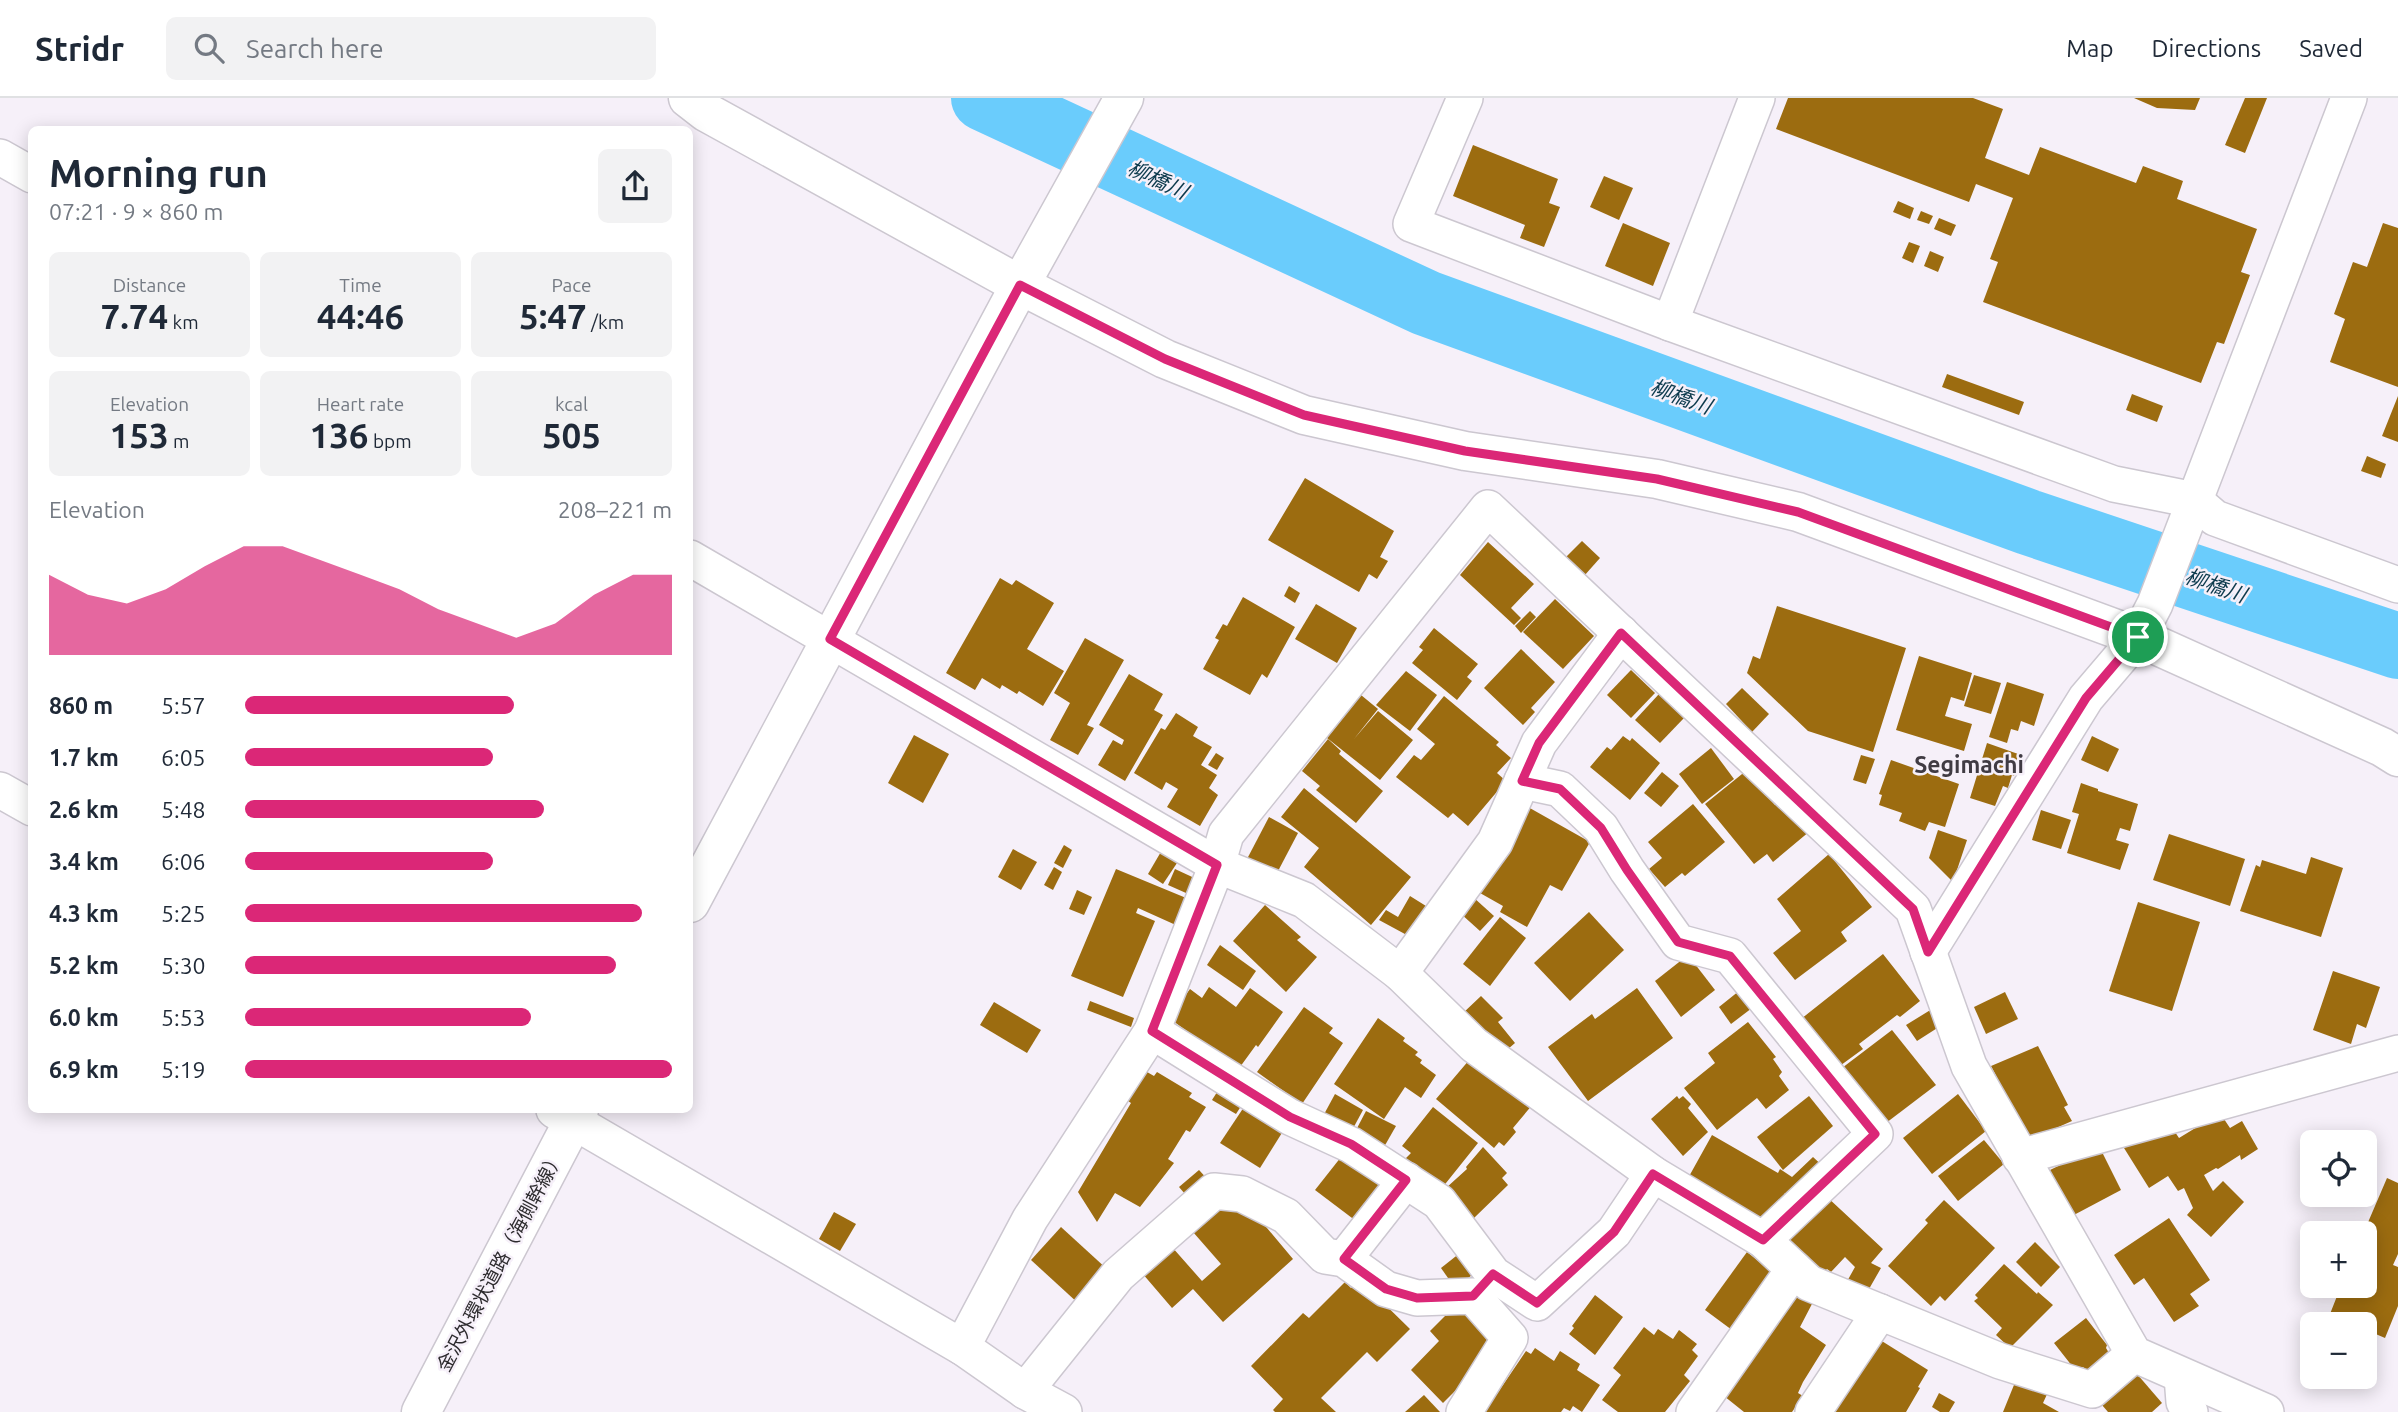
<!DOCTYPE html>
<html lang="en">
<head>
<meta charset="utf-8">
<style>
	:root { --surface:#fff; --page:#f2f2f3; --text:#1f2937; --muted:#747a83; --line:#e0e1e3; --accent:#db2777 }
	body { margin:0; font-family:Ubuntu,"Noto Sans JP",sans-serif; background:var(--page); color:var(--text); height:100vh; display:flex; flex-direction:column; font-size:26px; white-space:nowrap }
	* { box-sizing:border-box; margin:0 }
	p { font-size:23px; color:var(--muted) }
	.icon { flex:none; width:38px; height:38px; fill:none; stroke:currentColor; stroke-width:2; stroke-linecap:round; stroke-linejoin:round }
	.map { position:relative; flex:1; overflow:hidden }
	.side { position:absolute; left:28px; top:28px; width:665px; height:987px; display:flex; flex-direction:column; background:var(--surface); border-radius:10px; box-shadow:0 4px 18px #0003 }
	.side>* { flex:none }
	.controls { position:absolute; left:2300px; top:1032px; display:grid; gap:14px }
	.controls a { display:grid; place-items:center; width:77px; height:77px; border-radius:10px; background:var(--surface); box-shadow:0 4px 18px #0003; font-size:35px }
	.pin { position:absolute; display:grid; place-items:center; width:60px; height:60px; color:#fff; margin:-30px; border:4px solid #fff; border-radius:50%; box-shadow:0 2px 7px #0007 }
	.round { display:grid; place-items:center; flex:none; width:74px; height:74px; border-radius:10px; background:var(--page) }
	.summary { display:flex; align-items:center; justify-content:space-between; height:119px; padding:0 21px }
	h1 { font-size:38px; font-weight:600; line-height:52px }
	.stats { display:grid; grid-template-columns:repeat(3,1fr); gap:10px; height:119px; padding:7px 21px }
	.stats div { display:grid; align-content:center; border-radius:10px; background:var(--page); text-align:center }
	.stats b { font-size:35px; font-weight:600 }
	.stats small { font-size:19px; font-weight:400 }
	.stats p { font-size:19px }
	.chart { height:196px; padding:14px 21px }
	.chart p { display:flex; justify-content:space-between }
	.chart svg { width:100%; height:126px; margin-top:7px; fill:var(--accent); opacity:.7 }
	ul { padding:0 21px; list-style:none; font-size:23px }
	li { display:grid; grid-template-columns:112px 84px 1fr; align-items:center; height:52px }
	li i { height:18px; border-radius:9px; background:var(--accent) }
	header { display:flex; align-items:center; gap:42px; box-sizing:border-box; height:98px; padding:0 35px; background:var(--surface); border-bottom:2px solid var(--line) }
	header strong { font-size:33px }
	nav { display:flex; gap:38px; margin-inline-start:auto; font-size:24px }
	.search { width:490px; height:63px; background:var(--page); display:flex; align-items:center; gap:18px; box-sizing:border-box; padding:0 24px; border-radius:10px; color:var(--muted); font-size:26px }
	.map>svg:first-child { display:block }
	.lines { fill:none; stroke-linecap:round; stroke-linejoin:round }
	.river { stroke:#6accfc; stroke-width:66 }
	.building { fill:#9c6c10 }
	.minor-casing { stroke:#ccc7d0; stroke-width:38 }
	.tertiary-casing { stroke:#ccc7d0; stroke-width:41 }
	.secondary-casing { stroke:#ccc7d0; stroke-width:41 }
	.minor { stroke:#fff; stroke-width:35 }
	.tertiary { stroke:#fff; stroke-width:38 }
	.secondary { stroke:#fff; stroke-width:38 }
	.route-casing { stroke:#fff; stroke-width:14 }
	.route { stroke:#db2777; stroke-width:9 }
	.labels { text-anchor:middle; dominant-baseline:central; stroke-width:5; stroke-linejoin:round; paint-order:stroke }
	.street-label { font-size:19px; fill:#2d2b2e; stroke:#f6f0f9 }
	.water-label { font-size:21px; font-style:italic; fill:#0d3a4d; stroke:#f6f0f9 }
	.quarter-label { font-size:23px; font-weight:bold; fill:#403b43; stroke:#f6f0f9 }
</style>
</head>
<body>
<header>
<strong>Stridr</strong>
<div class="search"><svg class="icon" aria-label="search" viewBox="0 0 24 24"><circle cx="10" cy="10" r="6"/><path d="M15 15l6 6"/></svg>Search here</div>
<nav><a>Map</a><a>Directions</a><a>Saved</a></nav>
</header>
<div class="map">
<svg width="2398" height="1314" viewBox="0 0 2398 1314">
	<rect width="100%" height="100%" fill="#f6f0f9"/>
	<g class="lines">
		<path class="river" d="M984,0L1426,205L2028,424L2398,548"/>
	</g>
	<g class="building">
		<path d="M1788,0H1973L2003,11L1985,60L2029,77L2040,49L2136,85L2143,68L2183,83L2177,101L2257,131L2241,174L2250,177L2224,246L2217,244L2201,285L1983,204L1998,164L1990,161L2013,100L1976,86L1969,104L1776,31Z"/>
		<path d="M2134,0H2200L2195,12L2157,10Z"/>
		<path d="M2245,0H2267L2245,55L2225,47Z"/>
		<path d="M1473,47L1558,81L1549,105L1560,109L1544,149L1520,140L1525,127L1453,98Z"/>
		<path d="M1604,78L1633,90L1619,122L1590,109Z"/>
		<path d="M1898,103L1914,110L1910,121L1893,114Z"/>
		<path d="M1921,113L1933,118L1929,126L1917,122Z"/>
		<path d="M1939,120L1956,127L1951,138L1934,131Z"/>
		<path d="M1623,125L1670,145L1653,188L1605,168Z"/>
		<path d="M2383,125L2398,130V289L2330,264L2345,221L2334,216L2353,164L2367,169Z"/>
		<path d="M1909,144L1920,148L1913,165L1902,160Z"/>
		<path d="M1930,153L1944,159L1938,174L1924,168Z"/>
		<path d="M1947,276L2024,304L2019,317L1942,289Z"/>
		<path d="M2132,296L2163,308L2157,324L2126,312Z"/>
		<path d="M2398,298V344L2382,338Z"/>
		<path d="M2367,358L2386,366L2381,380L2361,373Z"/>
		<path d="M1305,380L1394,433L1380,459L1388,463L1377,481L1369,476L1359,494L1268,442Z"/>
		<path d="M1582,443L1600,460L1584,478L1564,461Z"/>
		<path d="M1488,444L1534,486L1511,510L1521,520L1514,527L1460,477Z"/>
		<path d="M1000,480L1012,487L1016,482L1054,505L1027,551L1064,573L1043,608L1019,593L1017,596L1002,587L1000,591L982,580L975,592L946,575Z"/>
		<path d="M1289,488L1300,495L1295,505L1284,498Z"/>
		<path d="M1243,499L1295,529L1267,580L1262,576L1250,597L1203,571L1219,542L1215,540L1223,526L1227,528Z"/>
		<path d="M1555,501L1594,538L1563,571L1523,534Z"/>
		<path d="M1316,506L1357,530L1337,565L1295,541Z"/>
		<path d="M1777,508L1906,550L1873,654L1808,633L1747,575L1753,558L1760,561Z"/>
		<path d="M1530,513L1536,519L1521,535L1515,528Z"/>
		<path d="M1434,530L1478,566L1467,579L1472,583L1457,602L1412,565L1423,552L1419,549Z"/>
		<path d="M1085,540L1124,562L1087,627L1094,630L1078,657L1050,642L1070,605L1054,595Z"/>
		<path d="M1521,551L1555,584L1531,610L1535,614L1523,627L1484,590Z"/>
		<path d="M1919,558L1972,575L1964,603L1951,599L1945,618L1972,626L1964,653L1896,632Z"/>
		<path d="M1631,572L1655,595L1631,620L1607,597Z"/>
		<path d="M1406,573L1437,597L1410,633L1376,607Z"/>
		<path d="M1129,576L1163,596L1154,612L1163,617L1125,683L1098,667L1113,642L1122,647L1124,642L1099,627Z"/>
		<path d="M1974,577L2001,585L1991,616L1964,608Z"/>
		<path d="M2007,584L2044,596L2034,628L2021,623L2018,633L2011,631L2007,645L1989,639Z"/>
		<path d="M1742,590L1769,616L1752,634L1726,606Z"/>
		<path d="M1659,596L1684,620L1660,645L1635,622Z"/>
		<path d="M1361,597L1378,611L1354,641L1378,613L1413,642L1380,682L1327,640Z"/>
		<path d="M1444,598L1499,644L1496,647L1511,660L1497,675L1506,683L1468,728L1453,715L1448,720L1396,679L1414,657L1421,662L1435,646L1417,631Z"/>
		<path d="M1176,615L1198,629L1193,638L1212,649L1201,667L1217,677L1209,690L1218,697L1200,728L1167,709L1178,691L1166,684L1162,692L1134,675L1161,630L1165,632Z"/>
		<path d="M914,637L949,656L923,705L888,685Z"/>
		<path d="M1623,638L1630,643L1632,640L1660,665L1630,702L1590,669L1607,649L1611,652Z"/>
		<path d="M2092,638L2119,651L2108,674L2081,662Z"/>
		<path d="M1328,641L1341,653L1339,656L1383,693L1356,725L1316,692L1320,688L1302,673Z"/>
		<path d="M1987,645L2021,657L2014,678L2012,677L2008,690L2003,688L1995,708L1970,700Z"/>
		<path d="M1711,650L1734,681L1702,706L1679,676Z"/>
		<path d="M1216,655L1224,660L1217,672L1208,667Z"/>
		<path d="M1861,657L1875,661L1866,686L1853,682Z"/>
		<path d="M1891,662L1959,686L1945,729L1929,724L1925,733L1899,723L1902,715L1879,707L1882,697L1879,696Z"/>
		<path d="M1747,672L1775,707L1781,703L1810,733L1773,764L1767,756L1754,766L1705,706Z"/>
		<path d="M1662,674L1679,688L1661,709L1644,695Z"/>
		<path d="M2081,685L2098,691V693L2138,706L2130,733L2120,730L2116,742L2129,746L2120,772L2067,755L2079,716L2072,714Z"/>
		<path d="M1304,690L1411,779L1371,827L1304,769L1319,750L1281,719Z"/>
		<path d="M1693,706L1725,744L1685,778L1682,775L1665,789L1649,771L1662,760L1648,744Z"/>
		<path d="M1528,709L1590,744L1562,793L1550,787L1527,829L1500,814L1503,808L1480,795Z"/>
		<path d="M2041,712L2071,722L2061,751L2032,742Z"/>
		<path d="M1269,719L1298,735L1277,775L1247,761Z"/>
		<path d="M1938,732L1967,742L1953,784L1929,760Z"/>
		<path d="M2169,736L2245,761L2230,808L2153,782Z"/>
		<path d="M1064,747L1072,752L1063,770L1054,765Z"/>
		<path d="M1013,751L1037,764L1021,792L998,779Z"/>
		<path d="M1162,752L1179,762L1163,786L1148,776Z"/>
		<path d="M1829,756L1872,809L1841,834L1847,843L1795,882L1773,855L1801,833L1777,801Z"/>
		<path d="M2311,759L2343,770L2321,839L2240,813L2256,767L2260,769L2262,762L2306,776Z"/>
		<path d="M1054,769L1062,774L1053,792L1044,787Z"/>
		<path d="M1116,771L1191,802L1178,828L1138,810L1136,815L1155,823L1123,899L1071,878Z"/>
		<path d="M1175,771L1203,784L1195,799L1168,787Z"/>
		<path d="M1077,792L1092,799L1084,817L1069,811Z"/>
		<path d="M1410,798L1434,813L1416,842L1379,822L1386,812L1398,819Z"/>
		<path d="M1473,799L1494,818L1480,833L1460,815Z"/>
		<path d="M2138,804L2200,824L2172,913L2109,893Z"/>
		<path d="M1265,807L1301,839L1297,842L1317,859L1286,894L1233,843Z"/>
		<path d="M1589,814L1624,852L1570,903L1534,865Z"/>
		<path d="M1500,819L1526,840L1490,888L1463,866Z"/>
		<path d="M1220,847L1256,873L1243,892L1207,867Z"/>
		<path d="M1883,856L1920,903L1900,919L1897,917L1859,946L1863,951L1837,970L1801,921Z"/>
		<path d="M1688,857L1715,892L1681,919L1655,883Z"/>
		<path d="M2333,873L2380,889L2366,930L2357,926L2351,946L2313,932Z"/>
		<path d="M1209,889L1236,909L1250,890L1283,914L1258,949L1256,947L1240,969L1227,959L1226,962L1169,920L1190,891L1202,900Z"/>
		<path d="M1637,890L1673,940L1588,1003L1548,949L1592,916L1595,921Z"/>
		<path d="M1739,893L1752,910L1731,926L1719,909Z"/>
		<path d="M2005,894L2018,921L1986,936L1974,909Z"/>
		<path d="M1481,898L1503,920L1498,924L1515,945L1501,957L1462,916Z"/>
		<path d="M1090,903L1134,920L1131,929L1087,912Z"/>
		<path d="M994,904L1041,932L1027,955L980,927Z"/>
		<path d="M1304,909L1333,930L1329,935L1343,945L1302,1006L1257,974Z"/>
		<path d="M1932,911L1942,927L1917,943L1906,927Z"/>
		<path d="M1378,920L1405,940L1403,943L1418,954L1415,957L1422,962L1420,965L1436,977L1421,1000L1405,989L1384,1021L1334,986Z"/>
		<path d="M1748,924L1776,959L1773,961L1782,974L1779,978L1789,992L1766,1011L1757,1000L1717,1032L1684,990L1715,965L1708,955Z"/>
		<path d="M1892,932L1936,987L1886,1025L1842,970Z"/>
		<path d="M2038,948L2068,1007L2064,1009L2072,1023L2029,1042L1991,968Z"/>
		<path d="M1470,961L1533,1006L1513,1030L1516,1034L1504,1048L1499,1044L1494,1050L1436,1001Z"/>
		<path d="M1147,974L1154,978L1157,974L1192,995L1189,999L1206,1009L1190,1034L1186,1032L1168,1061L1174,1065L1140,1109L1115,1095L1097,1124L1078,1094L1131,1005L1128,1003Z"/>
		<path d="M1219,991L1243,1005L1236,1016L1212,1002Z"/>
		<path d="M1335,996L1363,1012L1350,1036L1322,1020Z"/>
		<path d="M1958,996L1986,1033L1932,1076L1903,1040Z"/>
		<path d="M1677,998L1679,1001L1683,998L1691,1006L1688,1010L1708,1034L1683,1058L1651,1021Z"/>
		<path d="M1809,998L1833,1028L1783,1072L1757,1039Z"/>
		<path d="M1246,1006L1285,1030L1260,1070L1220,1045Z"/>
		<path d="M1433,1009L1478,1045L1442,1090L1405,1061L1411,1055L1402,1048Z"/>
		<path d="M1366,1013L1396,1028L1384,1049L1355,1034Z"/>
		<path d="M2220,1015L2230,1030L2242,1023L2258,1051L2241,1062L2240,1057L2218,1071L2216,1070L2204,1077L2213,1093L2223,1083L2244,1104L2211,1139L2187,1117L2193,1110L2184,1090L2178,1093L2168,1078L2149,1090L2124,1050L2149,1035L2171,1028L2179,1040Z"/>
		<path d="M1712,1037L1778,1075L1780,1071L1792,1079L1813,1059L1827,1072L1795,1105L1785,1095L1767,1127L1687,1082Z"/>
		<path d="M1984,1042L2004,1066L1958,1103L1938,1078Z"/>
		<path d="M2099,1048L2121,1092L2072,1118L2048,1073Z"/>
		<path d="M1483,1049L1507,1075L1502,1080L1508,1087L1474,1120L1446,1090L1467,1071L1466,1069Z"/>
		<path d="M1345,1054L1385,1084L1356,1123L1315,1092Z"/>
		<path d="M1199,1072L1211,1085L1191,1103L1179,1089Z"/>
		<path d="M2387,1080L2398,1085V1156L2393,1167L2398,1169V1208L2385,1240L2364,1231V1227L2348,1225L2341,1227L2328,1221L2341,1188H2364L2363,1136Z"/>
		<path d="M1826,1098L1883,1151L1871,1165L1881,1170L1865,1198L1845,1187L1855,1169L1845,1159L1831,1174L1827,1171L1821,1177L1786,1145Z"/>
		<path d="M1242,1100L1293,1161L1223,1224L1193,1191L1172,1210L1142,1175L1172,1149L1202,1183L1221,1166L1193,1134L1226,1105Z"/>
		<path d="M1944,1102L1995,1150L1945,1203L1940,1198L1931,1208L1888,1168L1928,1125L1925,1122Z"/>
		<path d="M834,1114L856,1126L840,1153L819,1141Z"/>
		<path d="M2169,1120L2210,1182L2190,1196L2199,1208L2174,1224L2144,1180L2134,1187L2114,1157Z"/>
		<path d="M1061,1129L1108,1172L1079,1206L1031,1162Z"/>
		<path d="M2035,1144L2060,1169L2041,1189L2016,1164Z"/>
		<path d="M1465,1151L1480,1171L1455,1190L1441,1170Z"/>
		<path d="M1747,1154L1775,1176L1732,1232L1705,1212Z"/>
		<path d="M2004,1166L2037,1196L2038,1194L2053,1207L2010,1250L1996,1237L2002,1230L1974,1203L1978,1200L1975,1197Z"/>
		<path d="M1360,1182L1410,1231L1377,1264L1367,1254L1321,1300L1336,1314H1275L1273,1312L1283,1301L1251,1268L1303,1215L1309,1220L1345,1184L1351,1190Z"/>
		<path d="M1788,1188L1813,1204L1800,1229L1826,1247L1803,1284L1798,1295L1803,1298L1792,1314H1744L1719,1294Z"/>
		<path d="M1595,1197L1623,1219L1595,1257L1569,1236L1574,1230L1572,1228Z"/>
		<path d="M1466,1207L1503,1245L1443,1305L1411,1272L1439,1243L1430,1233L1454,1209Z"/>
		<path d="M2086,1220L2107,1247L2106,1250L2109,1255L2087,1273L2083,1269L2076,1273L2054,1245Z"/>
		<path d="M1644,1229L1654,1237L1658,1231L1673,1241L1679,1232L1697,1246L1692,1252L1698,1258L1684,1277L1690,1283L1665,1314H1618L1602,1302L1621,1277L1613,1270Z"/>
		<path d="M1877,1240L1928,1272L1918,1289L1920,1290L1906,1314H1832Z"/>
		<path d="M1535,1250L1554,1263L1560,1253L1580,1266L1577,1272L1600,1287L1582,1314L1573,1308L1570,1313L1564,1310L1561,1314H1483L1485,1311L1486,1312L1526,1253L1531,1256Z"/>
		<path d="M2137,1276L2162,1305L2152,1314H2108L2102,1307Z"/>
		<path d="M2016,1282L2049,1292L2043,1305L2059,1314H2003Z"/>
		<path d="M1939,1295L1955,1304L1949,1314H1940L1932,1309Z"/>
		<path d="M1424,1297L1440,1314H1405Z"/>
	</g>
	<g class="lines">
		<defs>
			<g id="minor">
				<path d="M1465,0L1411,126L1670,225L2114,386L2194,402L2215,420L2398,487"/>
				<path d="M0,59L32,77"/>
				<path d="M1670,225L1757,0"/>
				<path d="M690,460L1217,767L1304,802L1400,875L1474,947L1653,1076L1763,1142L1809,1185L2000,1263L2092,1292L2134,1256"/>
				<path d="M1522,683L1560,691L1601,730L1627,772L1678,844L1730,858L1875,1036L1763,1142"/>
				<path d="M0,692L32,710"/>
				<path d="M1928,854L2086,600L2138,539L2155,506L2349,0"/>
				<path d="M1400,875L1495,744L1539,645L1621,535"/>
				<path d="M1152,933L1290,1019L1351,1047L1439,1104L1493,1176L1537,1205L1614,1134L1653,1076"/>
				<path d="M554,1012L962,1249"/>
				<path d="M2020,1059L2398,955"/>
				<path d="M1344,1161L1406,1082"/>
				<path d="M2182,1278L2184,1304L2190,1314"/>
				<path d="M1025,1293L1118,1177L1214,1093L1242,1096L1286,1118L1325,1158L1344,1161L1386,1191L1417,1200L1473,1198L1510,1240L1464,1314"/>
				<path d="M1064,1314L1025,1293L962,1249L1030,1121L1152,933L1217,767L1226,736L1488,410L1913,811L1969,968L2134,1256L2266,1314"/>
				<path d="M1694,1314L1794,1171"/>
				<path d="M1813,1314L1880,1214"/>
			</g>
			<g id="tertiary">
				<path d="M688,0L706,14L1020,187L1165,261L1304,317L1465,353L1657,381L1798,414L2138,539L2382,649L2398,659"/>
				<path d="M690,805L1020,187"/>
				<path d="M421,1314L579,1012"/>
			</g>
			<path id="secondary" d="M1020,187L1124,0"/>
		</defs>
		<use href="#minor" class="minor-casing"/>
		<use href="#tertiary" class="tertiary-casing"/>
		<use href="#secondary" class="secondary-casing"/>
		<use href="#minor" class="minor"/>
		<use href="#tertiary" class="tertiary"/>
		<use href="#secondary" class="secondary"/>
	</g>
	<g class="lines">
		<defs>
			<path id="route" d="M1020,187L1165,261L1304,317L1465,353L1657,381L1798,414L2138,539L2086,600L1928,854L1913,811L1621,535L1539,645L1522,683L1560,691L1601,730L1627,772L1678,844L1730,858L1875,1036L1763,1142L1653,1076L1614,1134L1537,1205L1493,1176L1473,1198L1417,1200L1386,1191L1344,1161L1406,1082L1351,1046L1290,1019L1152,933L1217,767L830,541Z"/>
		</defs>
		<use href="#route" class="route-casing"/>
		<use href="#route" class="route"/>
	</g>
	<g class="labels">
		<g class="street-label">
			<text transform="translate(500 1163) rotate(-62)">金沢外環状道路（海側幹線）</text>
		</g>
		<g class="water-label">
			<text transform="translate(1158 81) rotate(25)">柳橋川</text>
			<text transform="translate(1681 298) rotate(20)">柳橋川</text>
			<text transform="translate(2216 487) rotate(19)">柳橋川</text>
		</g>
		<g class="quarter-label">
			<text x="1969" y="666">Segimachi</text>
		</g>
	</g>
</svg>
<div class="controls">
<a><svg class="icon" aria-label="locate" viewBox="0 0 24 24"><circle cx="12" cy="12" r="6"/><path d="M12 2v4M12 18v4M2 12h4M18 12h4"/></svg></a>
<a>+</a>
<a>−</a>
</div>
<div class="pin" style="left:2138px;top:539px;background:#1e9e55"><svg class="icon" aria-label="arrive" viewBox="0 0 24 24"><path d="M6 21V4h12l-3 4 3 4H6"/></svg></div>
<section class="side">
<div class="summary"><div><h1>Morning run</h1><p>07:21 · 9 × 860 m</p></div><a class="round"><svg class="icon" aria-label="share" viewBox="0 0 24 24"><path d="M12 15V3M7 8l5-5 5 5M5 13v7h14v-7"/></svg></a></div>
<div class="stats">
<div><p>Distance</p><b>7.74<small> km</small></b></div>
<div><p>Time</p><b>44:46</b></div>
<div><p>Pace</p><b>5:47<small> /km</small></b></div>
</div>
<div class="stats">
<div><p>Elevation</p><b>153<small> m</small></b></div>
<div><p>Heart rate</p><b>136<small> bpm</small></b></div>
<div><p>kcal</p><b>505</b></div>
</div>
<div class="chart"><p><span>Elevation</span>208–221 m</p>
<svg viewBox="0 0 160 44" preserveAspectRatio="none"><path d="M0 44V16L10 23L20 26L30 21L40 13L50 6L60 6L70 11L80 16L90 21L100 28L110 33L120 38L130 33L140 23L150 16L160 16V44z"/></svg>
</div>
<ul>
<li><b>860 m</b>5:57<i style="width:63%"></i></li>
<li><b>1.7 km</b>6:05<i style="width:58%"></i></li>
<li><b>2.6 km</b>5:48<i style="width:70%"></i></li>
<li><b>3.4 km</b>6:06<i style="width:58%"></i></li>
<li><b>4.3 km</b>5:25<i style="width:93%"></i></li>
<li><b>5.2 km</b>5:30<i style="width:87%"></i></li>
<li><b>6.0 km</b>5:53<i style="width:67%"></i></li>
<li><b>6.9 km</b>5:19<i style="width:100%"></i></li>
</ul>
</section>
</div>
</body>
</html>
